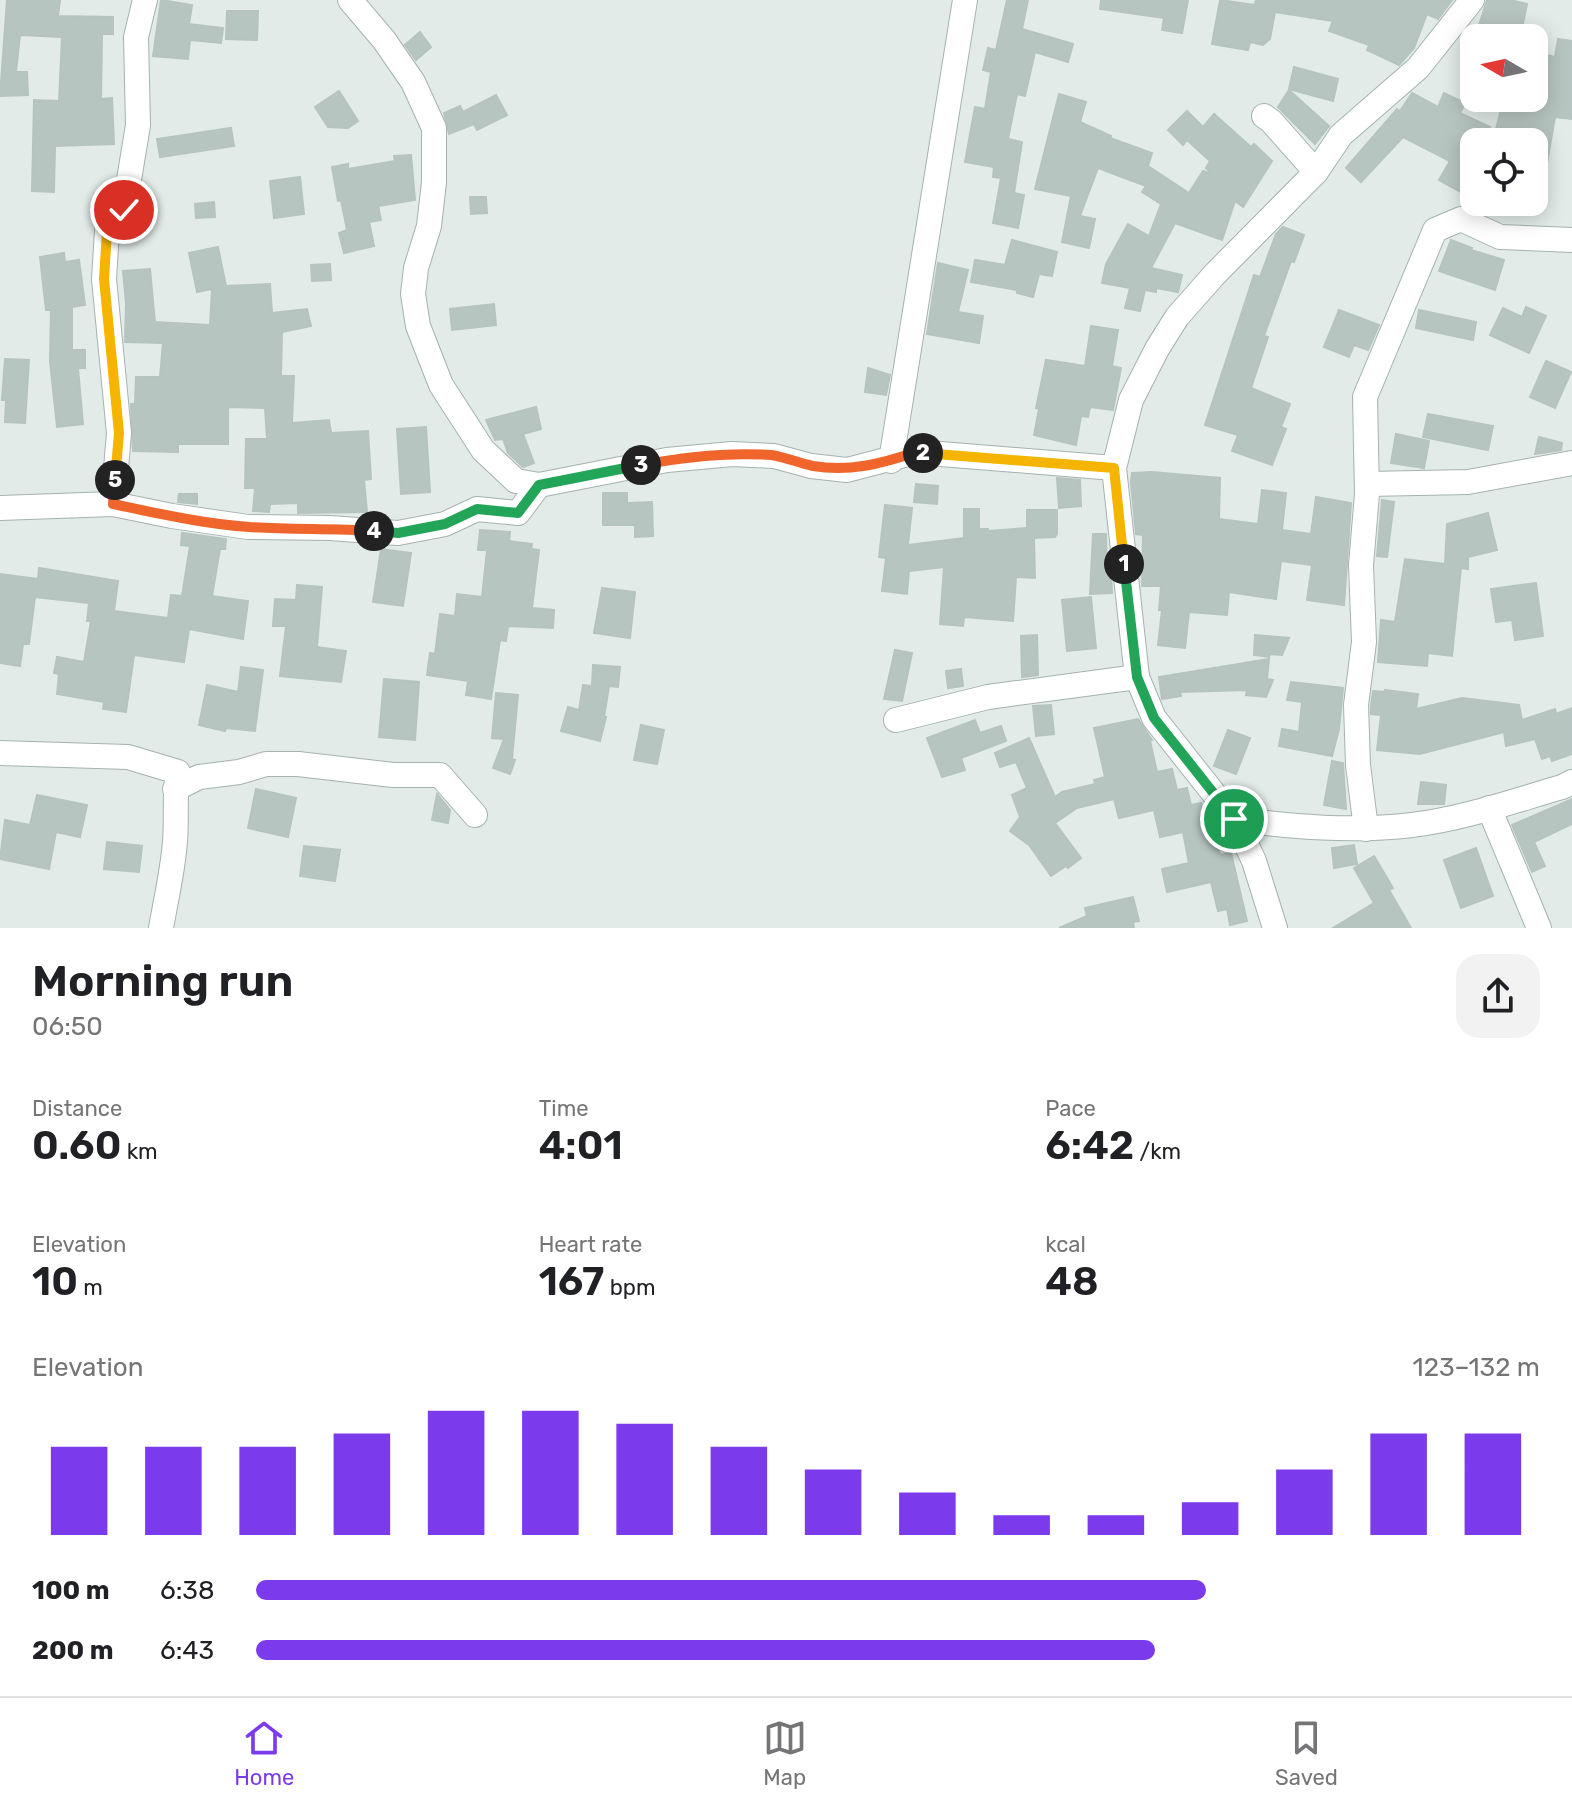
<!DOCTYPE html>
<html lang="en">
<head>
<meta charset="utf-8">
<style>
	:root { --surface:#fff; --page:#f2f2f2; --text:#202124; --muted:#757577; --line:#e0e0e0; --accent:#7c3aed }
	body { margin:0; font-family:Rubik,sans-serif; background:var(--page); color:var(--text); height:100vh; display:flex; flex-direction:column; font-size:30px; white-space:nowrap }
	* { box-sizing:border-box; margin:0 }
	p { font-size:26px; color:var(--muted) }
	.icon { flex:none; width:44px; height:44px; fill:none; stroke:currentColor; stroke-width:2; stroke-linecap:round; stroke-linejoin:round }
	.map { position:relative; height:928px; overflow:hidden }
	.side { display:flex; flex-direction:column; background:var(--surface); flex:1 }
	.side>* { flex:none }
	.needle { width:52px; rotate:279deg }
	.buttons { position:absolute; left:1460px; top:24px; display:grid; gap:16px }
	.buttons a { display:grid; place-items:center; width:88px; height:88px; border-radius:16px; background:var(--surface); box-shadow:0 4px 20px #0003; font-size:40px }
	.pin { position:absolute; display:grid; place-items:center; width:68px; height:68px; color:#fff; margin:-34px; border:4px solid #fff; border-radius:50%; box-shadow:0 2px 8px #0007 }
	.km { position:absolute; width:40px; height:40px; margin:-20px; border-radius:50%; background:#222; color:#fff; font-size:22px; line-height:40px; text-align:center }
	.round { display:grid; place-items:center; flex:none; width:84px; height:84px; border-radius:24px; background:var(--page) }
	.head { display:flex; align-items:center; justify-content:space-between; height:136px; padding:0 32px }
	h1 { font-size:44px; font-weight:600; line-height:60px }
	.metrics { display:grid; grid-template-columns:repeat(3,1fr); gap:12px; height:136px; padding:8px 32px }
	.metrics div { display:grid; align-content:center }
	.metrics b { font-size:40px; font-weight:600 }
	.metrics small { font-size:22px; font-weight:400 }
	.metrics p { font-size:22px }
	.chart { height:224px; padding:16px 32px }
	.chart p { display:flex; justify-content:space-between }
	.chart svg { width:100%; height:144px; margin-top:8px; stroke:var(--accent); stroke-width:6 }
	ul { padding:0 32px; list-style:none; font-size:26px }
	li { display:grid; grid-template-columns:128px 96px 1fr; align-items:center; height:60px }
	li i { height:20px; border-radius:10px; background:var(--accent) }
	.tab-bar { display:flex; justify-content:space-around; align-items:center; height:112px; border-top:2px solid var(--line); background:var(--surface); font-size:22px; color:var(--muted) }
	.tab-bar a { display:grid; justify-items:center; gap:4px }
	.tab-bar .on { color:var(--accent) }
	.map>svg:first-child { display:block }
	.building { fill:#b7c5c1; stroke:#b5c4c0; stroke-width:2 }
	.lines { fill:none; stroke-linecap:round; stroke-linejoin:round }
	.minor-casing { stroke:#a5b2af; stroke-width:26 }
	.minor { stroke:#fff; stroke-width:24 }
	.split-1-casing { stroke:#fff; stroke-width:16 }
	.split-2-casing { stroke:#fff; stroke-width:16 }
	.split-3-casing { stroke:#fff; stroke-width:16 }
	.split-4-casing { stroke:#fff; stroke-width:16 }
	.split-5-casing { stroke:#fff; stroke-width:16 }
	.split-6-casing { stroke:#fff; stroke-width:16 }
	.split-1 { stroke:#22a559; stroke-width:10 }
	.split-2 { stroke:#f5b400; stroke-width:10 }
	.split-3 { stroke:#f0652b; stroke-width:10 }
	.split-4 { stroke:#22a559; stroke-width:10 }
	.split-5 { stroke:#f0652b; stroke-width:10 }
	.split-6 { stroke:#f5b400; stroke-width:10 }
</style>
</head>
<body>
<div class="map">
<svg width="1572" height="928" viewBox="0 0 1572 928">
	<rect width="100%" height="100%" fill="#e2ebe8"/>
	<g class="building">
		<path d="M7,0H60L58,16L113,17V34H102L101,99L112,98L114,144L55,146L54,192L32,191L34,100L59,101L62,37L20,35L16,72H27L28,95L0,96Z"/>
		<path d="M161,0L192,5L189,24L223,28L221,43L190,40L188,59L153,56Z"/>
		<path d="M1007,0H1028L1022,29L1073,44L1068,62L1035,52L1025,96L1017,94L1008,139L1022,142L1014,193L1024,195L1018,228L993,223L1001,178L993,177L994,167L965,162L975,107L985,109L991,72L983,70L988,48L996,50Z"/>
		<path d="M1101,0H1188L1182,33L1162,30L1164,18L1100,9Z"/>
		<path d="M1220,0L1255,5L1256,0H1452L1438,19L1427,14L1414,48L1399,65L1367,50L1369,45L1329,31L1333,21L1275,12L1270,39L1263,45L1250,42L1248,50L1212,44Z"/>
		<path d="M1487,0H1510L1527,4L1520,38H1475Z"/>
		<path d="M227,11H258L257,40L226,39Z"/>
		<path d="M420,32L431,47L416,60L405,45Z"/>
		<path d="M1558,39L1572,41V119L1555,117L1544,181H1534V138L1496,129L1502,105L1519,110L1522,98H1534V66L1538,53L1555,57Z"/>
		<path d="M1294,67L1338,79L1333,101L1289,89Z"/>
		<path d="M1289,90L1329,126L1315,144L1278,107Z"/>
		<path d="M339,91L358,121L348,128L328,127L315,107Z"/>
		<path d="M1412,93L1438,107L1444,93L1465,103L1460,113L1490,127L1484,142H1474V170L1463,193L1439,180L1450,161L1403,137L1361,182L1346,168L1397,109L1400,111Z"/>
		<path d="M1059,94L1086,102L1080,122L1111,136L1110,138L1152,153L1148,166L1189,193L1203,171L1212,174L1206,168L1210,161L1187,140L1183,145L1168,130L1187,111L1203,127L1214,114L1251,147L1254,144L1272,161L1243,207L1235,201L1222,240L1175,223L1151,268L1182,275L1178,292L1156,288V292L1145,290L1140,311L1125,308L1130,288L1102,283L1106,264L1128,224L1149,236L1161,204L1142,192L1146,186L1098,168L1080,216L1095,219L1089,248L1062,242L1071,196L1035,189Z"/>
		<path d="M496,95L507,115L477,130L474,124L449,134L444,113L460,106L463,112Z"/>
		<path d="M231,128L234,146L160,157L157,139Z"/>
		<path d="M411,155L415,200L378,206L381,220L369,222L374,246L344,253L339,233L347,230L341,200L338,201L332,167L348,164V169L395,161L394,156Z"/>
		<path d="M300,177L304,214L274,218L270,181Z"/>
		<path d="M470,197H486L487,213L471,214Z"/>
		<path d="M214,202L215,217L196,218L195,204Z"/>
		<path d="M1283,227L1304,235L1294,262L1291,261L1264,336L1268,337L1251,388L1290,404L1281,427L1286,429L1272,465L1232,451L1238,435L1205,425L1254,275L1260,277L1276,234Z"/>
		<path d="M1012,240L1057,252L1052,276L1039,274L1033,297L1017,293V290L971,282L975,260L1005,265Z"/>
		<path d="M1451,240L1472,248L1471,250L1504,260L1495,290L1439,271Z"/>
		<path d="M218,247L226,286L270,284L272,313L307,309L311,326L282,332L281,376H294L292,423L329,420L331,433L368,431L371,479L364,480L367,512L298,513V503L270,504L269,512L253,511L255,488H245L246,439H267L265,408L228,407V444H178V452L133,451L131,404H135L136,377H160L163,343L125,342L126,303L123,271L150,269L155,322L210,325L212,289L197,292L189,253Z"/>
		<path d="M64,253L65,262L79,260L85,305L72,307V350H85V368H78L83,424L57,427L50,361L51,310H46L40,257Z"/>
		<path d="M938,263L968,270L958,312L983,316L979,343L927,334Z"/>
		<path d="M330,264L331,280L312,281L311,265Z"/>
		<path d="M494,304L496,325L452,330L450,309Z"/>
		<path d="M1526,307L1546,316L1529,353L1490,335L1503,308L1522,317Z"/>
		<path d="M1339,310L1379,325L1368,350L1354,345L1349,357L1324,347Z"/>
		<path d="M1419,310L1476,322L1473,340L1416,328Z"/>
		<path d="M1091,326L1118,330L1112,366L1121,368L1113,410L1090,407L1088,417L1081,416L1076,445L1034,435L1039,409L1036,408L1046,360L1085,366Z"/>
		<path d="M5,359L29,360L25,423L5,422L6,400H2Z"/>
		<path d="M1546,361L1571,372L1555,408L1530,397Z"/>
		<path d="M868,368L890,375L886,395L865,392Z"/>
		<path d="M536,407L541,429L523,434L534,463L523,467L508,453L503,439L495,440L486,420Z"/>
		<path d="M1428,414L1493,426L1488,450L1423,437Z"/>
		<path d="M426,427L430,492L401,494L397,429Z"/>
		<path d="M1396,434L1429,441L1424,468L1391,463Z"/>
		<path d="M1539,437L1562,443L1561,450L1535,454Z"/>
		<path d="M1152,472L1220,478L1219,519L1258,524L1262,490L1286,493L1282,530L1311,534L1316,497L1351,503L1344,605L1307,600L1312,565L1281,561L1276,599L1229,592L1227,615L1189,612L1185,648L1158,645L1162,610H1159L1161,586H1142L1143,535L1136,534L1131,483L1132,473Z"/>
		<path d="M1057,478L1080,480L1081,506L1059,508Z"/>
		<path d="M916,484L938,486L937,504L914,502Z"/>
		<path d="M603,493H627V503L652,502L653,536L635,537V525H603Z"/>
		<path d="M179,494H197V504L178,502Z"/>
		<path d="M1382,500L1394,502L1387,557L1377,556Z"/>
		<path d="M885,505L912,508L908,545L964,538V509H979V529H988V531L1027,528V510H1057V534L1055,537L1034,538L1035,578L1016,577L1013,621L964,617L963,626L940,624L944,567L909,571L907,594L882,591L886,558L879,557Z"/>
		<path d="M1488,513L1497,550L1468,557V569L1461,568L1452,656L1428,653L1427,666L1378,662L1381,620L1395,622L1405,559L1445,564L1447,524Z"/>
		<path d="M480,530L510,532L509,541L532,544L531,549L539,550L532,608L554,610L553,628L508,626L506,641L500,640L491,699L466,695L468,681L427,675L430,653L435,654L440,614L455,616L457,594L482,597L487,550H478Z"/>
		<path d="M182,533L226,539L225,549H220L212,596L248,601L243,639L189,629L184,662L134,655L126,712L103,709L104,702L57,694L59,674L54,673L57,657L84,662L91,621H87L89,603L35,597L29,644H23L20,666L0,663V574L38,579L39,568L118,581L114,611L168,618L171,595L182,596L190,546L181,545Z"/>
		<path d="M1093,534H1106L1107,574H1111L1112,593L1090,594Z"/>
		<path d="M381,549L411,553L403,606L373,602Z"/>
		<path d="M1536,583L1543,636L1515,640L1512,620L1496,622L1491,589Z"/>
		<path d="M297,585L322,587L317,647L346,651L341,682L280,676L286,626H273L275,599L296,600Z"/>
		<path d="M602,588L635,592L630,638L594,633Z"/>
		<path d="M1091,597L1096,648L1067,651L1062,600Z"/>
		<path d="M1037,635L1038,675L1022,677L1021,636Z"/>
		<path d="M1255,635L1289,638L1282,655L1270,654L1269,657L1254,655Z"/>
		<path d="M895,650L912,653L902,701L884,699Z"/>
		<path d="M1269,659L1267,679L1273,680L1266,697L1246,695L1247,690L1180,692L1181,696L1162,699L1159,677Z"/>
		<path d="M593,665L620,667L618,687L609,686L604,717H606L600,741L561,731L568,707L579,710L583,685L592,686Z"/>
		<path d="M241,667L263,670L255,731L226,728L225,731L199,725L207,685L238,692Z"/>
		<path d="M961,669L963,686L948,688L946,671Z"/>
		<path d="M384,679L419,682L415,740L379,737Z"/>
		<path d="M1291,682L1343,688L1339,729L1332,756L1279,746L1282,729L1299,732L1302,702L1287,700Z"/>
		<path d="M1385,690L1418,694L1416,709L1462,698L1519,705L1522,720L1555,709L1556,714L1572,708V754L1552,761L1550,756L1542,759L1535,739L1506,746L1504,732L1420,754L1377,750L1381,715L1371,714V706L1373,691L1384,692Z"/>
		<path d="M496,693L518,695L512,759L515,760L510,774L493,768L504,739L492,738Z"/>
		<path d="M1051,705L1054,734L1036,736L1033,706Z"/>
		<path d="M1138,719L1152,740L1150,741L1157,772L1172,769L1177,790L1187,788L1191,805L1201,803L1204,815L1210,814L1220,855L1231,853L1247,921L1230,925L1227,909L1218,911L1211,882L1167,892L1162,869L1189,863L1183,832L1160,837L1154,810L1119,818L1114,799L1077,808L1055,823L1081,858L1068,868L1066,866L1051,876L1029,845L1010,831L1020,817L1012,795L1027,788L1016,762L1000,767L995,753L1029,738L1055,797L1062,792L1095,784L1094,780L1105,777L1094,728Z"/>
		<path d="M975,720L980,733L1001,726L1006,741L961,758L965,770L942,777L927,738Z"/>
		<path d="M641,725L664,730L657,764L634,760Z"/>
		<path d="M1228,730L1250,738L1236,774L1214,766Z"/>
		<path d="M1332,761L1343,763L1346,809L1324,805Z"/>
		<path d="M1421,782L1446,785L1444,804H1418Z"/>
		<path d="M256,789L296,798L288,837L248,828Z"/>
		<path d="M437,794L450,810L448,823L432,820Z"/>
		<path d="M37,795L87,805L80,837L56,832L49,869L0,859L5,820L30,825Z"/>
		<path d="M1572,799V824L1534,842L1545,866L1532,872L1512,825Z"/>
		<path d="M107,842L142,846L139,872L104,869Z"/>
		<path d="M1354,845L1357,864L1334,868L1332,848Z"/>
		<path d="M304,846L340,850L335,881L300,876Z"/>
		<path d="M1476,848L1493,896L1461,908L1444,860Z"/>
		<path d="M1374,856L1393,888L1389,890L1411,928H1333L1374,903L1354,868Z"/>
		<path d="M1133,897L1139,921L1133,922L1134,928H1059L1087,916L1085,908Z"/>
	</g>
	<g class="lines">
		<defs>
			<g id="minor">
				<path d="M350,0L384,40L413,82L434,128V182L429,226L416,268L413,294L418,326L441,385L483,450L516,481L539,485L667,460L732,454L774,456L811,466L847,470L916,452L1114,468"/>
				<path d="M1264,116L1271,121L1316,172"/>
				<path d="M891,461L965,0"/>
				<path d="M1367,484L1468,482L1572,463"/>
				<path d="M113,504L119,433L104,279L107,231L124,210L138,125L136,37L145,0"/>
				<path d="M0,508L113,504L172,516L248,527L330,528L398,533L445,524L477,509L518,513L539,485"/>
				<path d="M896,720L988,697L1137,677"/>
				<path d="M0,753L128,757L178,772C174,794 177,818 175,841C173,870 166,899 161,928"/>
				<path d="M175,789L199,777L239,772L266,764H298L393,775H440L475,815"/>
				<path d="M1489,808L1539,928"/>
				<path d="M1234,819C1293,827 1352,832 1412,825C1463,819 1513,801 1562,787L1572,782"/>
				<path d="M1366,829L1358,765L1356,705L1364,642L1361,565L1367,494L1365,397L1435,230L1461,219L1500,237L1572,240"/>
				<path d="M1275,928L1254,861L1234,819L1154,718L1137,677L1114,468L1131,400L1157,349L1177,317L1215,274L1316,172L1341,135L1418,68L1472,0"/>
			</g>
		</defs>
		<use href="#minor" class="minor-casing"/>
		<use href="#minor" class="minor"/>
	</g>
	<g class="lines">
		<defs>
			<path id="split-1" d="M1124,564L1137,677L1154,718L1234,819"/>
			<path id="split-2" d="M923,453L1114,468L1124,564"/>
			<path id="split-3" d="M641,465C683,457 728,452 771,455C785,457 799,463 813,466C849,472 881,464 916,452L923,453"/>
			<path id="split-4" d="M374,531L398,533L445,524L477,509L518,513L539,485L641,465"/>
			<path id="split-5" d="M115,480L113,504C157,513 203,524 249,527C290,530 332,528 374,531"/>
			<path id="split-6" d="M115,480L119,433L104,279L107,231L124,210"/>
		</defs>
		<use href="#split-1" class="split-1-casing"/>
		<use href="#split-2" class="split-2-casing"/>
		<use href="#split-3" class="split-3-casing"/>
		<use href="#split-4" class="split-4-casing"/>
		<use href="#split-5" class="split-5-casing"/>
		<use href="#split-6" class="split-6-casing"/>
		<use href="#split-1" class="split-1"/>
		<use href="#split-2" class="split-2"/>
		<use href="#split-3" class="split-3"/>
		<use href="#split-4" class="split-4"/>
		<use href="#split-5" class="split-5"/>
		<use href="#split-6" class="split-6"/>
	</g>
</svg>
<div class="buttons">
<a><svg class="needle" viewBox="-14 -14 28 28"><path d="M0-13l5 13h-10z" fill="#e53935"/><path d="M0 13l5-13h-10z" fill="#757577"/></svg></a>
<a><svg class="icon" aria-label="locate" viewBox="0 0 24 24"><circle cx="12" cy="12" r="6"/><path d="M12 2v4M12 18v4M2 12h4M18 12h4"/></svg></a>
</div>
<div class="pin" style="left:1234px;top:819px;background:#1e9e55"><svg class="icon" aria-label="arrive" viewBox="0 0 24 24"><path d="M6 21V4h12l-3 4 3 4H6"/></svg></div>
<div class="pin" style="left:124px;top:210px;background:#d93025"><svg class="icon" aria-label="check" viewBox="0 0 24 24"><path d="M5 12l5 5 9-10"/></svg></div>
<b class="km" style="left:1124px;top:564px">1</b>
<b class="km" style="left:923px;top:453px">2</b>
<b class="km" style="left:641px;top:465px">3</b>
<b class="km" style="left:374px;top:531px">4</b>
<b class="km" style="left:115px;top:480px">5</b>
</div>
<section class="side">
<div class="head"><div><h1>Morning run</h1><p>06:50</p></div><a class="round"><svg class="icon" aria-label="share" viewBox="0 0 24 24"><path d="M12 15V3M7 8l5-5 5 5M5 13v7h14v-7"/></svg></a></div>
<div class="metrics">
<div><p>Distance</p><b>0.60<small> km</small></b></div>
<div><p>Time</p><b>4:01</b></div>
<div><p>Pace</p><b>6:42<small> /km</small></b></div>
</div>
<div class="metrics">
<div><p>Elevation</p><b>10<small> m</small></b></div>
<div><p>Heart rate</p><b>167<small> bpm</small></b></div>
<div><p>kcal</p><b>48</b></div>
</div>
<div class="chart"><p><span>Elevation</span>123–132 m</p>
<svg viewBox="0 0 160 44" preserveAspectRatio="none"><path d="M5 44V17M15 44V17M25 44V17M35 44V13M45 44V6M55 44V6M65 44V10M75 44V17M85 44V24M95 44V31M105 44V38M115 44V38M125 44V34M135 44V24M145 44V13M155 44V13"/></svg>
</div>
<ul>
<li><b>100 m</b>6:38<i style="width:74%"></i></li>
<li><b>200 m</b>6:43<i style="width:70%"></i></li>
</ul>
</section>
<nav class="tab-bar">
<a class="on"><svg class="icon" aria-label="home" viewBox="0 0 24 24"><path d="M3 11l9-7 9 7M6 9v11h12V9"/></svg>Home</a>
<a><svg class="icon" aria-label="map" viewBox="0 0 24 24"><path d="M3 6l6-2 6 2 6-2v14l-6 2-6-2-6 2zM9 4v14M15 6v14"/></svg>Map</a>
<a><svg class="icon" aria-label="saved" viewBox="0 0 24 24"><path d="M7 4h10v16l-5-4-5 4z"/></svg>Saved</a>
</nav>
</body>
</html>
